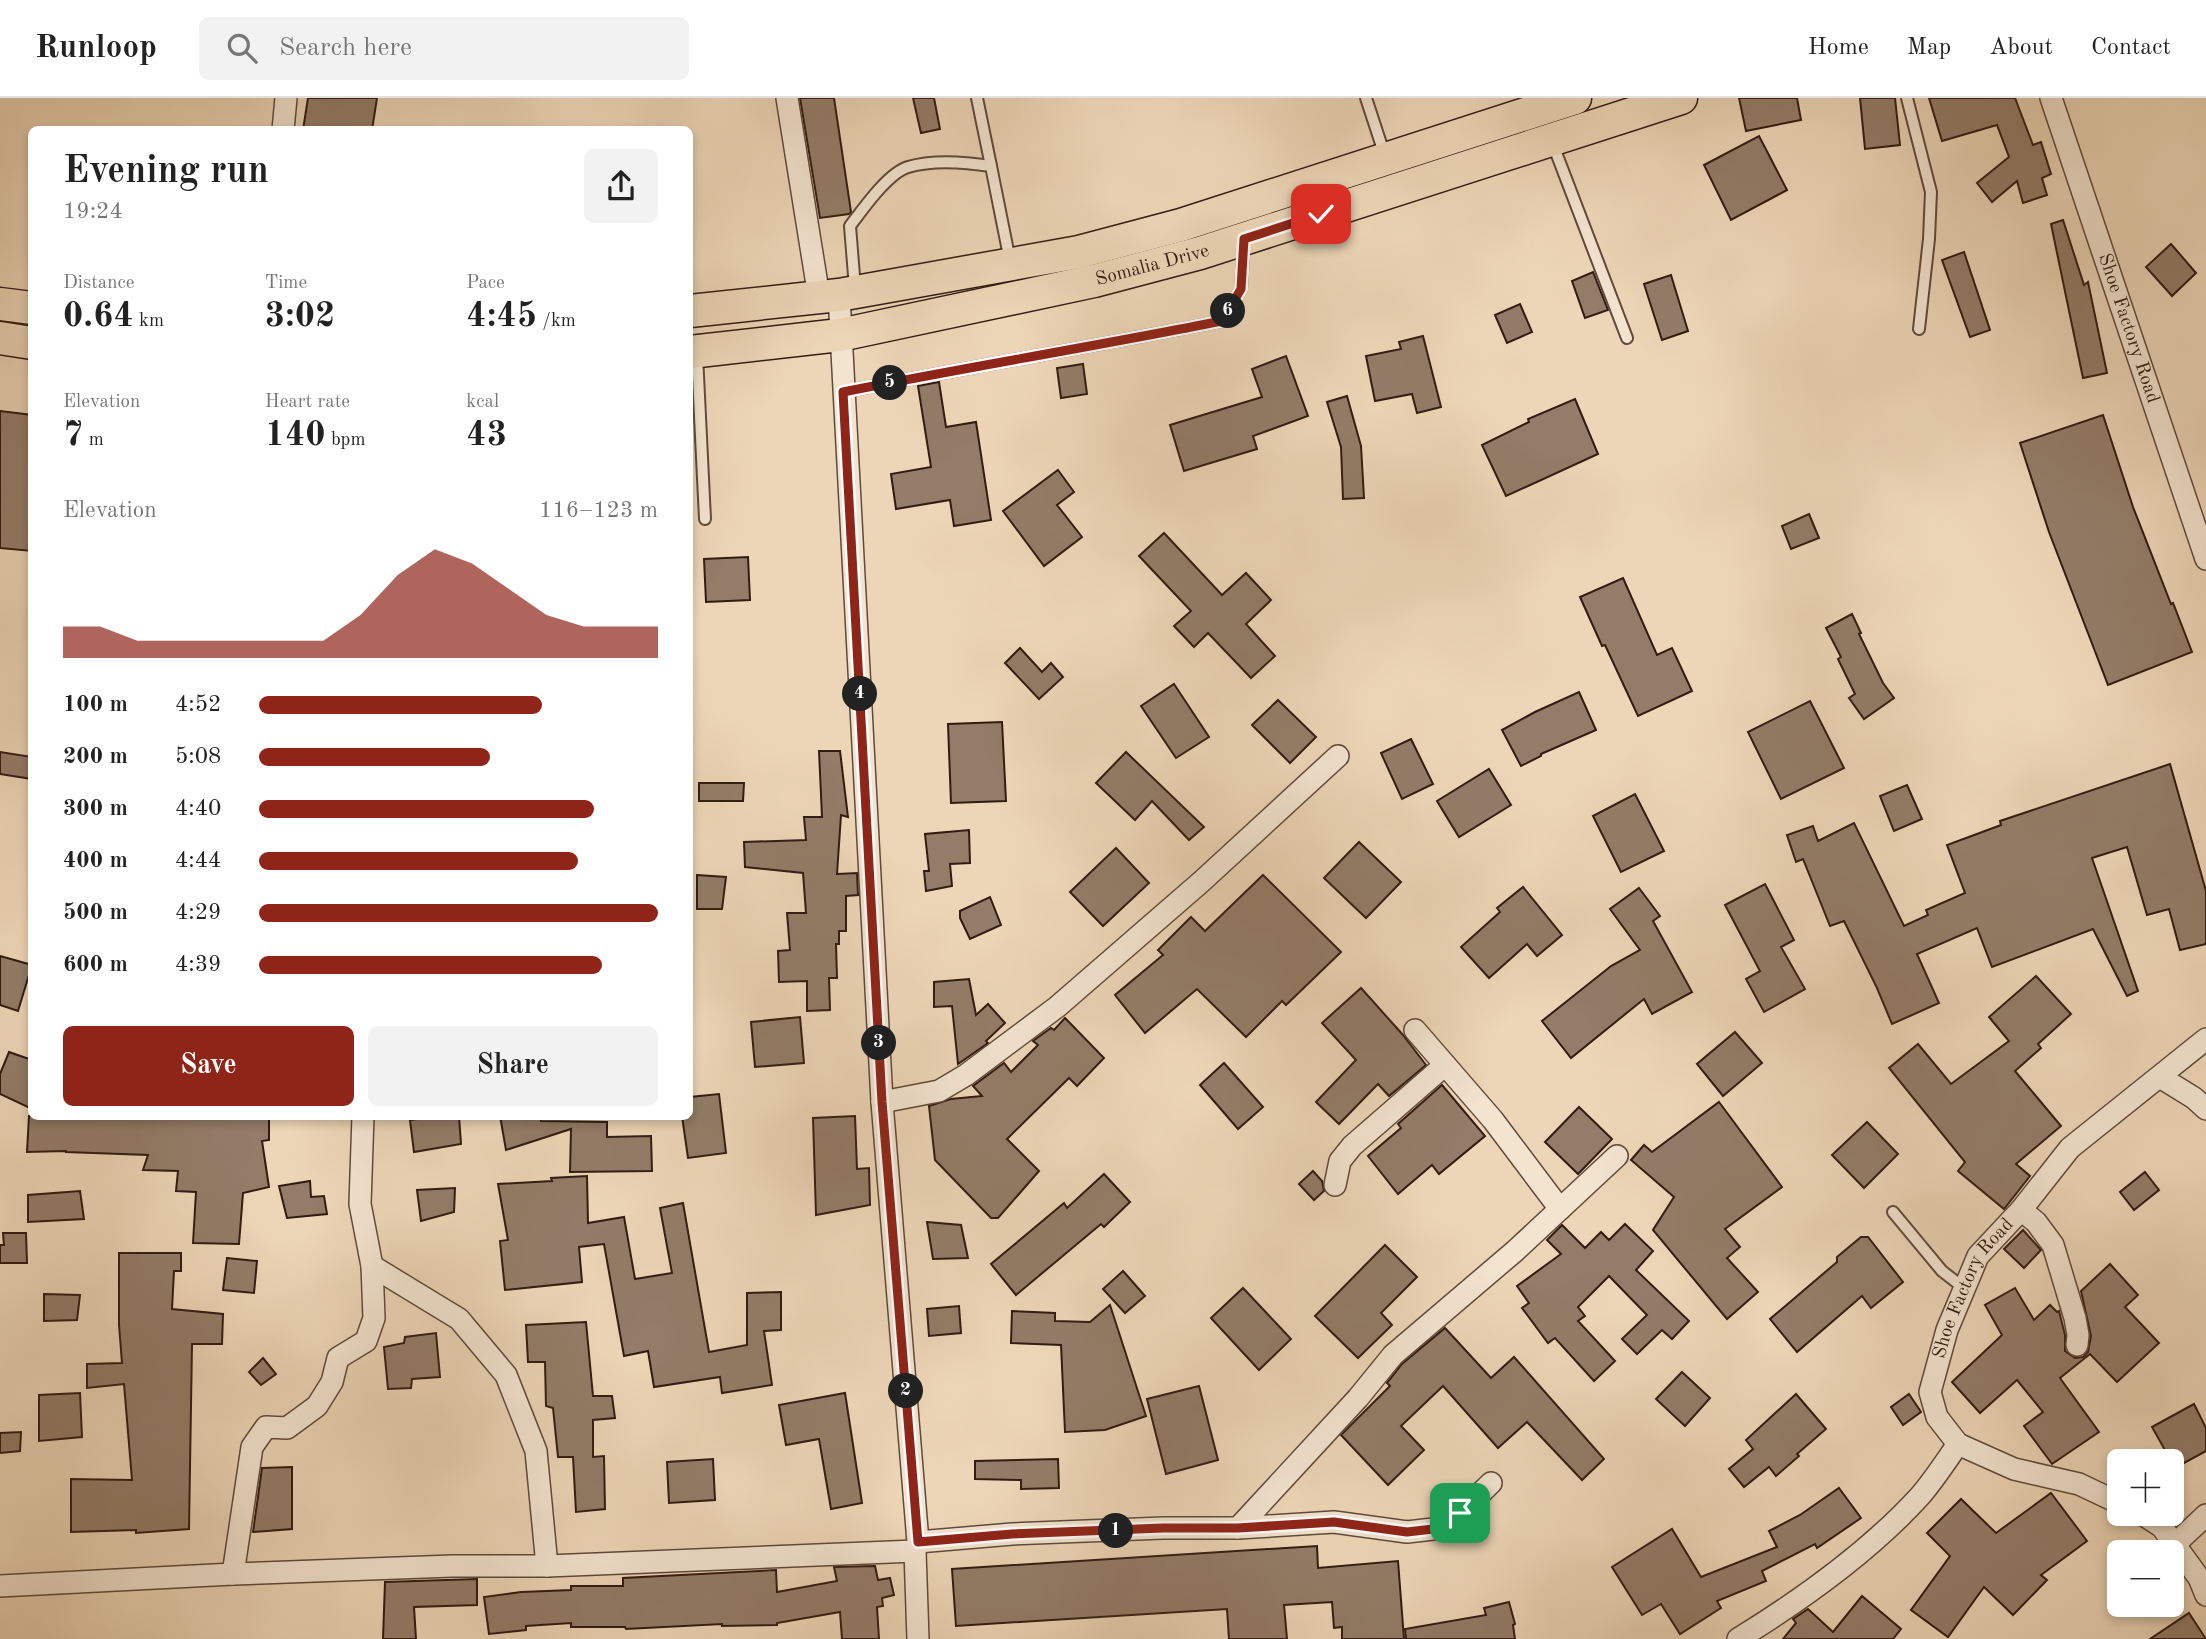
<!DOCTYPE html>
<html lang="en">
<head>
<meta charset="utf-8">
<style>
	:root { --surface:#fff; --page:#f2f2f2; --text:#222; --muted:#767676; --line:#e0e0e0; --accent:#8f2418 }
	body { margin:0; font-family:"Old Standard TT",serif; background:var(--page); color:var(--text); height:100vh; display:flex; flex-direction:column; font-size:26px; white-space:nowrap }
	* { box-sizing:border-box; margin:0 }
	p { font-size:23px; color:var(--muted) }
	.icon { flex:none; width:38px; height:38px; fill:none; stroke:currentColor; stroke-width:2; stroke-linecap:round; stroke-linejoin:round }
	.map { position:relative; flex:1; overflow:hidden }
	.sheet { position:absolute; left:28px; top:28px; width:665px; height:994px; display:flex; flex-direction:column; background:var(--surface); border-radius:10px; box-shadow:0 4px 10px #0003 }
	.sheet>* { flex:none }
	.tools { position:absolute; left:2107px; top:1351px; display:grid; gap:14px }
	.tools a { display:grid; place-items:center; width:77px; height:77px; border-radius:10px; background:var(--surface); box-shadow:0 4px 10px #0003; font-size:35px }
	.pin { position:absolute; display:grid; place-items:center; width:60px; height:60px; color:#fff; margin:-30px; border-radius:14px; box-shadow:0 4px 10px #0006 }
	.km { position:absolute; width:35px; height:35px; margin:-18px; border-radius:50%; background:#222; color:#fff; font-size:19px; line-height:35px; text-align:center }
	.round { display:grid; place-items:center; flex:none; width:74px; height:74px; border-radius:10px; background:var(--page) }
	.headline { display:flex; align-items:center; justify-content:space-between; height:119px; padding:0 35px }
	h1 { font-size:38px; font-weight:800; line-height:52px }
	.figures { display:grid; grid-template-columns:repeat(3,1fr); gap:10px; height:119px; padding:7px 35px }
	.figures div { display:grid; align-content:center }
	.figures b { font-size:35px; font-weight:800 }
	.figures small { font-size:19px; font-weight:400 }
	.figures p { font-size:19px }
	.chart { height:196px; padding:14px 35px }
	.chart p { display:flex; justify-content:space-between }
	.chart svg { width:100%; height:126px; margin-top:7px; fill:var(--accent); opacity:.7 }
	.cta { display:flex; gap:14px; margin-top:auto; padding:14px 35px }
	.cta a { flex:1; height:80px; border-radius:10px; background:var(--accent); color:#fff; font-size:28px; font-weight:800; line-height:80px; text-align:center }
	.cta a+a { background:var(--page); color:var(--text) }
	ul { padding:0 35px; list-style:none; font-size:23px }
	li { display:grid; grid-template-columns:112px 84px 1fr; align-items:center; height:52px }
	li i { height:18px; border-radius:9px; background:var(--accent) }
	header { display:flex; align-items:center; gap:42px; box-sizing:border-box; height:98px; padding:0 35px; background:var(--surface); border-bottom:2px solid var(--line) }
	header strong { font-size:33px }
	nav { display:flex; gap:38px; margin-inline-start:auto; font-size:24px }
	.search { width:490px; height:63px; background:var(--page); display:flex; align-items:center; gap:18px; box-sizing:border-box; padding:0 24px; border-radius:10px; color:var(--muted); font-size:26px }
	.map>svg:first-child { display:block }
	.building { fill:#937c68; stroke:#311b12; stroke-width:2 }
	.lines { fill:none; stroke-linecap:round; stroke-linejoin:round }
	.lane-casing { stroke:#604a3b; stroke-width:14 }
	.street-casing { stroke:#604a3b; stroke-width:24 }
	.primary-casing { stroke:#311b12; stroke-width:35 }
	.lane { stroke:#f3e4d0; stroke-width:10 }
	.street { stroke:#f3e4d0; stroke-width:21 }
	.primary { stroke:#edd6b7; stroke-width:32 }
	.route-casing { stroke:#fff; stroke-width:14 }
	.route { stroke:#8f2418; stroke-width:9 }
	.labels { text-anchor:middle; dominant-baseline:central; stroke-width:5; stroke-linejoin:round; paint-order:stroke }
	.street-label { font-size:19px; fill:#311b12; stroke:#f3e4d0 }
</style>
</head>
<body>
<header>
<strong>Runloop</strong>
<div class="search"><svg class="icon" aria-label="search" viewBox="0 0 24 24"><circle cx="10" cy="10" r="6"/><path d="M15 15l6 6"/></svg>Search here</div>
<nav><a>Home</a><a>Map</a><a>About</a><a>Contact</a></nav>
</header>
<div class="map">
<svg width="2206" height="1541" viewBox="0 0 2206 1541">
	<rect width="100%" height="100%" fill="#edd6b7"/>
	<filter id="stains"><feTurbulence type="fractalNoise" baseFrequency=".00286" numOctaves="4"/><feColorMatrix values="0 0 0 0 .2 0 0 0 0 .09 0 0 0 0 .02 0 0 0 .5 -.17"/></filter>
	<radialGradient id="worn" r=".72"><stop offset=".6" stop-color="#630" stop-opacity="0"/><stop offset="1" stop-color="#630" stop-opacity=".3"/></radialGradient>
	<g class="building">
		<path d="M308,0H377L372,32H303Z"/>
		<path d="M800,0H834L851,114L849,116L820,120Z"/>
		<path d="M913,0H934L940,31L921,35Z"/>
		<path d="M1739,0H1797L1801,22L1746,33Z"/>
		<path d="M1860,0H1895L1900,47L1865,51Z"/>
		<path d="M1929,0H2015L2033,47L2041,44L2051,76L2042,80L2047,97L2023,105L2017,83L1992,104L1977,85L2009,59L1997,27L1942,43Z"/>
		<path d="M1759,38L1787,92L1731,122L1704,67Z"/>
		<path d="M2063,122L2084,187L2088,184L2107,275L2083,280L2051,126Z"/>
		<path d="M2171,146L2196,175L2172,198L2146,169Z"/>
		<path d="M1964,154L1990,232L1970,239L1942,162Z"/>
		<path d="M1593,174L1608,212L1585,220L1572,183Z"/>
		<path d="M1671,177L1688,233L1662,242L1644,186Z"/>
		<path d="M1520,206L1532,234L1507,245L1495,217Z"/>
		<path d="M1423,238L1441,309L1417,315L1412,296L1375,303L1366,258L1401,251L1399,244Z"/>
		<path d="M1286,258L1308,318L1253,338L1257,351L1184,373L1170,327L1262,299L1252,271Z"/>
		<path d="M1083,266L1087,296L1061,300L1057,270Z"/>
		<path d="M939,284L946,329L976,324L991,422L954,428L950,402L896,411L891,376L931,369L918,288Z"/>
		<path d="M1347,298L1361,348L1364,400L1343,401L1341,349L1327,304Z"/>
		<path d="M1575,301L1598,356L1506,398L1482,347L1529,324L1528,321Z"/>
		<path d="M0,313L32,317V453L0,450Z"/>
		<path d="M2103,317L2133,409L2171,506L2173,505L2192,554L2108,587L2049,434L2020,345Z"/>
		<path d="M1058,372L1074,394L1057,407L1082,439L1044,468L1003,413Z"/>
		<path d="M1809,416L1819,440L1791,451L1782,428Z"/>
		<path d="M1164,435L1222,497L1246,475L1271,502L1246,526L1275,558L1251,580L1208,535L1194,549L1174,528L1191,513L1139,458Z"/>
		<path d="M748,459L750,502L706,504L704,461Z"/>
		<path d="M1623,480L1657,557L1672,550L1692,593L1638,618L1605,547L1602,548L1580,499Z"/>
		<path d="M1852,516L1861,535L1859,536L1883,585L1894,600L1864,621L1849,600L1855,596L1838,561L1841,559L1826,530Z"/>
		<path d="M1020,550L1042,574L1051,565L1063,579L1039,601L1005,565Z"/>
		<path d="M1174,586L1209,639L1176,660L1141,608Z"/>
		<path d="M1579,594L1596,632L1541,656V658L1521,668L1502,632L1535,614Z"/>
		<path d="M1278,602L1316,639L1290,665L1252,627Z"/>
		<path d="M1810,603L1844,670L1781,701L1748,634Z"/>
		<path d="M1002,624L1006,703L951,705L948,626Z"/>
		<path d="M1411,641L1433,686L1402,701L1381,655Z"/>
		<path d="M819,653H840L848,719L841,717L837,776L857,775L858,797L846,798V833H839V846H836L837,880H829L830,912L807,913V883L779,884L778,853L790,852L787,815H806L803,775L745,769L744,744L806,742L804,719H822Z"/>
		<path d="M0,654L32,659V681L0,676Z"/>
		<path d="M1126,654L1204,729L1189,742L1152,703L1135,722L1096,685Z"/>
		<path d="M2170,666L2206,793V846L2180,852L2169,811L2147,817L2127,749L2092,760L2138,893L2127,898L2093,831L1992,869L1977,830L1917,856L1939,905L1892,926L1877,890L1844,823L1830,828L1803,761L1796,764L1787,737L1813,728L1818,743L1854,725L1904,828L1928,817L1926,812L1965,795L1947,747L2001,727L2000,723Z"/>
		<path d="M1489,671L1511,707L1459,739L1437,703Z"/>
		<path d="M699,685H744L743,703H699Z"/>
		<path d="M1907,687L1922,721L1894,733L1880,698Z"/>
		<path d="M1635,696L1664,753L1621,774L1593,718Z"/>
		<path d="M969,732L970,765L950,766L952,788L926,793L924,773H929L925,736Z"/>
		<path d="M1359,744L1401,784L1366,820L1324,780Z"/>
		<path d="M1116,750L1149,785L1103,828L1070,794Z"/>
		<path d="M697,777L726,779L722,811H697Z"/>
		<path d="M1263,777L1341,854L1286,907L1282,903L1246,939L1197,891L1145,935L1115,897L1163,857L1158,852L1191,819L1205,833Z"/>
		<path d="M1765,786L1794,842L1781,849L1805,891L1764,914L1746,881L1760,873L1725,807Z"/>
		<path d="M1523,789L1562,837L1537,858L1527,846L1489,880L1461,849L1500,814L1497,810Z"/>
		<path d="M1639,790L1660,818L1653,823L1692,894L1652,916L1644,901L1571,960L1542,923L1611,868L1640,852L1610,811Z"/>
		<path d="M990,799L1001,827L970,841L960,820V813Z"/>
		<path d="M0,858L32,867L18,913L0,907Z"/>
		<path d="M2036,878L2071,916L2038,946L2041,950L2015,973L2061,1028L2016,1066L2030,1078L2004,1111L1958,1073L1965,1064L1889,970L1918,946L1951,986L2009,943L1989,919Z"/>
		<path d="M969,881L976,917L988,906L1005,925L986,943L988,945L958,966L952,908L934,909V884Z"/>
		<path d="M1361,890L1403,937L1426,967L1389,998L1378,986L1339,1026L1316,1004L1356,962L1322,925Z"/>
		<path d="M800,919L804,965L755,969L751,924Z"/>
		<path d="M1065,920L1104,960L1077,988L1069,980L1007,1041L1039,1073L998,1120H991L935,1062L929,1008L951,1001L982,998L973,988L1004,965L1011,974L1038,947L1033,943L1051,930L1054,932Z"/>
		<path d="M1735,934L1762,965L1723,998L1697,966Z"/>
		<path d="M9,954L32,962V1011L0,996V976Z"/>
		<path d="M1224,965L1263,1009L1238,1031L1200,987Z"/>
		<path d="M1442,987L1485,1038L1439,1076L1432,1067L1398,1096L1368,1058L1401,1030L1398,1026Z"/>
		<path d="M719,996L726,1055L688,1060L682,1018H690V999Z"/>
		<path d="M1719,1004L1782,1089L1725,1131L1740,1149L1727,1160L1758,1194L1727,1221L1653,1132L1674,1099L1631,1062L1644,1047L1652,1054Z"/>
		<path d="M1579,1009L1612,1041L1578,1076L1545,1044Z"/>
		<path d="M29,1018H269V1042L262,1043L269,1089L243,1095L239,1146L193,1145L196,1094L176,1093L178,1073L143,1072L148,1057L66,1054V1053L27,1054Z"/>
		<path d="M440,1018H459L461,1046L414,1054L410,1022Z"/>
		<path d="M500,1018H540L541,1023L607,1024V1039L651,1038L652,1073L570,1074L571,1031L506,1052Z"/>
		<path d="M855,1018L857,1071L869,1070L870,1107L816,1117L813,1020Z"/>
		<path d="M1867,1024L1898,1056L1864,1090L1832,1057Z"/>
		<path d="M1313,1073L1322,1083L1324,1093L1314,1102L1299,1086Z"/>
		<path d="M2145,1074L2159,1092L2134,1112L2120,1094Z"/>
		<path d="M1104,1076L1130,1104L1104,1129L1101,1126L1016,1197L991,1166L1064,1105L1067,1110Z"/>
		<path d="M587,1078L588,1125L624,1119L635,1181L672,1175L660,1110L683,1105L709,1254L747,1247V1195L781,1194V1232L764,1233L772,1287L722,1295L720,1279L654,1289L648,1253L624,1258L604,1146L579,1149L582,1184L505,1192L500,1143L508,1142L498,1086L552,1083L551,1080Z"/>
		<path d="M310,1083L311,1099L324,1098L327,1116L287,1120L279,1088Z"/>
		<path d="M455,1090L454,1114L421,1123L417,1092Z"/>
		<path d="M80,1093L84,1121L28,1124V1097Z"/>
		<path d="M927,1124L961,1127L968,1160L933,1161Z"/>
		<path d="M1625,1126L1653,1153L1636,1172L1689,1223L1672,1241L1662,1232L1637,1256L1622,1241L1647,1217L1609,1178L1578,1209L1585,1218L1578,1223L1615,1263L1594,1283L1555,1240L1548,1245L1522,1210L1529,1205L1517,1188L1561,1156L1547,1142L1562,1127L1585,1150L1601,1134L1609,1142Z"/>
		<path d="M2023,1132L2041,1152L2024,1170L2004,1151Z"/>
		<path d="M3,1135H26L27,1165H0V1147H4Z"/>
		<path d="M1861,1139H1868L1903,1184L1871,1210L1862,1198L1797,1254L1770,1221L1837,1164V1159Z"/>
		<path d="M1385,1147L1417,1179L1381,1215L1392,1227L1358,1260L1315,1218Z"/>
		<path d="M119,1155H181V1173H174L172,1211L223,1216L222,1246H192L189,1431L136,1435V1432L71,1434V1381L132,1382L124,1286L87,1290V1266L122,1265L119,1227Z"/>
		<path d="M227,1160L257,1163L254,1195L223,1192Z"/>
		<path d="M2110,1166L2138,1197L2125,1209L2159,1245L2117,1284L2090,1256L2060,1280L2099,1334L2052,1366L2024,1328L2043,1314L2017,1282L1980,1315L1952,1284L2002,1237L1985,1207L2015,1190L2034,1222L2050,1207L2057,1214L2059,1213L2065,1237V1253L2075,1260L2083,1259L2088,1254L2091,1238L2081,1193Z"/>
		<path d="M1123,1173L1145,1198L1125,1215L1103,1191Z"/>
		<path d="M1243,1190L1291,1241L1259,1272L1211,1220Z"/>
		<path d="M44,1196L80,1197L77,1222L44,1223Z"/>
		<path d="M1110,1207L1146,1318L1105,1332L1065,1334L1061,1247L1011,1245L1012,1213L1055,1215V1223L1090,1224Z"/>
		<path d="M959,1208L961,1235L929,1238L927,1211Z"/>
		<path d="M586,1224L593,1298H612L615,1320L593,1322V1359L604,1358L605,1411L576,1414L573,1359H558L553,1310L546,1308L545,1264H528L526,1227Z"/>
		<path d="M1445,1230L1491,1280L1514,1259L1604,1361L1582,1382L1527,1324L1498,1350L1443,1288L1401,1328L1424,1352L1388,1387L1341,1337L1390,1288L1387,1285L1402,1266Z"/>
		<path d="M436,1235L440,1279L412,1281L411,1290L388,1291L384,1249L404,1245L405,1239Z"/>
		<path d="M263,1260L276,1276L261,1287L249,1274Z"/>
		<path d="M1682,1274L1710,1300L1685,1328L1656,1301Z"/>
		<path d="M1199,1288L1218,1362L1166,1376L1147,1301Z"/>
		<path d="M80,1295L82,1339L39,1343V1297Z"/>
		<path d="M845,1295L862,1405L831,1411L819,1341L786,1347L779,1307Z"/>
		<path d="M1796,1296L1826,1331L1797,1356L1799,1358L1776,1378L1769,1369L1744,1389L1729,1371L1753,1351L1746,1342Z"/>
		<path d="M1909,1296L1921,1314L1903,1327L1891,1309Z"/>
		<path d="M2194,1306L2206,1330V1353L2175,1370L2152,1329Z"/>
		<path d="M21,1334L20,1353L0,1355V1335Z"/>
		<path d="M713,1361L715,1402L669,1405L667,1364Z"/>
		<path d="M1058,1361L1059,1390L1021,1391V1382L975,1381V1363Z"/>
		<path d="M292,1369V1431L253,1434L262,1370Z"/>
		<path d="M1839,1390L1861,1420L1817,1450L1815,1446L1762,1473L1766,1483L1717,1503L1721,1510L1680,1536L1661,1506L1642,1517L1612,1469L1672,1431L1701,1479L1777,1449L1769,1433L1800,1417Z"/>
		<path d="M2051,1395L2087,1443L2041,1477L2047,1482L2013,1517L1984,1489L1948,1539L1911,1512L1950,1458L1927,1435L1961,1401L1996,1435Z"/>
		<path d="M1317,1448L1318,1470L1398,1463L1404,1541H1342V1529L1334,1530L1332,1504L1284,1507L1287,1541H1229L1227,1511L956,1528L952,1471Z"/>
		<path d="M875,1468L878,1482L890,1480L894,1497L882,1500L883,1508L877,1509L879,1541H842L840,1514L777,1525V1527L722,1528V1526L626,1531L625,1529H571V1525L526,1528V1532L489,1536L484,1499L521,1494L571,1492V1488H623V1480L776,1472L777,1494L837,1483L834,1469Z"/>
		<path d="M477,1481V1507L414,1509L416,1541H383L385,1484Z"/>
		<path d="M1862,1498L1901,1531L1893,1541H1783L1796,1525L1793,1521L1808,1511L1833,1534Z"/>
		<path d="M1509,1504L1515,1526L1513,1527L1515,1541H1406L1405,1531L1486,1517L1484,1510Z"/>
		<path d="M2189,1515L2206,1541H2150Z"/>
	</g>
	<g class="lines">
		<defs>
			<g id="lane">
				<path d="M977,0L991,68"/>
				<path d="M1366,0L1385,58"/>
				<path d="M1907,0L1931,94L1929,141L1919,231"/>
				<path d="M1552,44L1627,240"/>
				<path d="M855,190L850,128C863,111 888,75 908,69C934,61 965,64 991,68L1010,163"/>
				<path d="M697,257L705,421"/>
				<path d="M843,294C969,269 1096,248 1222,223L1241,191L1244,144"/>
				<path d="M1893,1114L1942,1173L1964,1190"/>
			</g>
			<g id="street">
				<path d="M787,0L819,199"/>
				<path id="s1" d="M2051,0L2206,461"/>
				<path d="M283,32L286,0"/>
				<path d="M839,197L882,1004L918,1444L915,1453L918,1541"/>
				<path d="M1415,932L1493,1022L1560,1111"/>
				<path d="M2160,979L2194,1000L2206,1011"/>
				<path d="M882,1004L939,993L966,977L1057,909L1201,784L1338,658"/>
				<path d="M1335,1087L1340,1063L1352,1048L1445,967"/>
				<path d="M2021,1112L2036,1124L2053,1147L2075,1220L2078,1237L2077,1247"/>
				<path d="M372,1168L459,1221L506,1277L536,1353L547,1468"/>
				<path id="s2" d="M2119,1405L2079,1386L2014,1371L1958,1346L1937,1319L1930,1294L1947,1232L1978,1158L2021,1112L2070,1050L2206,941"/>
				<path d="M2142,1416L2162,1429L2199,1480L2206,1497"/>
				<path d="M1238,1430L1358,1300L1393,1257L1515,1153L1617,1058"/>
				<path d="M918,1444L1012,1436L1163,1430H1238L1334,1424L1407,1434L1433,1431L1460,1415L1491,1385"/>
				<path d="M2175,1446L2206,1417"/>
				<path d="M233,1476L252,1349L266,1329L287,1330L317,1308L332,1284L338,1260L366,1243L374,1220L372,1168L360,1106L363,1018"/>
				<path d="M0,1488L233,1476L452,1468H547L915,1453"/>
				<path d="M1738,1541C1803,1501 1868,1455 1920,1398C1934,1382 1946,1363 1958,1346"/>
			</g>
			<g id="primary">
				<path d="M0,206L32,210"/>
				<path d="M690,213L839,197L1079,154L1181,127L1575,0"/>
				<path d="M0,240L32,245"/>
				<path id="s3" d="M690,254L840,237L1094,183L1200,155L1681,0"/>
			</g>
		</defs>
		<use href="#lane" class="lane-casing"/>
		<use href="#street" class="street-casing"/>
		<use href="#primary" class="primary-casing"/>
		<use href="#lane" class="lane"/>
		<use href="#street" class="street"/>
		<use href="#primary" class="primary"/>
	</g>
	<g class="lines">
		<defs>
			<path id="route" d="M1321,116L1244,141L1241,191L1222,223C1096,248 969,269 843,294L882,1004L918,1444L1012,1436L1163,1430H1238L1334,1424L1407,1434L1433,1431L1460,1415"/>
		</defs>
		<use href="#route" class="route-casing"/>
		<use href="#route" class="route"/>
	</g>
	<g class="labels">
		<g class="street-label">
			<text stroke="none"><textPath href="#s3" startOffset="471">Somalia Drive</textPath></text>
			<text stroke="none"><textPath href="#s1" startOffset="243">Shoe Factory Road</textPath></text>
			<text stroke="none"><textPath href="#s2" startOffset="346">Shoe Factory Road</textPath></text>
		</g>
	</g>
	<rect width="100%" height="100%" filter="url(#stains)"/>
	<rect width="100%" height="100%" fill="url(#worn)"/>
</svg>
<div class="tools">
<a>+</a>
<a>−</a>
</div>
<div class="pin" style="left:1460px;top:1415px;background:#1e9e55"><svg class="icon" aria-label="arrive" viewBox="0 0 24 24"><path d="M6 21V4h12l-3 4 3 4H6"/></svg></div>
<div class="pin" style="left:1321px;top:116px;background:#d93025"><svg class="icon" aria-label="check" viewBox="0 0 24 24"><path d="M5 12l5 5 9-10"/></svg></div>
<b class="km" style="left:1116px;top:1433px">1</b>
<b class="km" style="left:906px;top:1293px">2</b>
<b class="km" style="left:879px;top:945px">3</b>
<b class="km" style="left:860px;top:596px">4</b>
<b class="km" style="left:890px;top:285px">5</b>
<b class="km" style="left:1228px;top:213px">6</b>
<section class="sheet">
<div class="headline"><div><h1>Evening run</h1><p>19:24</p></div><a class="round"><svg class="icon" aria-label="share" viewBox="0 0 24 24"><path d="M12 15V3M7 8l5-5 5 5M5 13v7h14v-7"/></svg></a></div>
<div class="figures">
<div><p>Distance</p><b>0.64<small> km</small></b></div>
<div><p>Time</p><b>3:02</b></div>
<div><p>Pace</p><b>4:45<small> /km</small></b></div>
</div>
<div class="figures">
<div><p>Elevation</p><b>7<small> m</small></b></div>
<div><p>Heart rate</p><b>140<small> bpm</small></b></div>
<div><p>kcal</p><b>43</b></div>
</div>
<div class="chart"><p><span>Elevation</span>116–123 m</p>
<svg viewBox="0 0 160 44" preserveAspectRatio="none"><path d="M0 44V33L10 33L20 38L30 38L40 38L50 38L60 38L70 38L80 29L90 15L100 6L110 11L120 20L130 29L140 33L150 33L160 33V44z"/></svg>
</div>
<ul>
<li><b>100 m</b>4:52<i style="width:71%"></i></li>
<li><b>200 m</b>5:08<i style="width:58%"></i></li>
<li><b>300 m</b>4:40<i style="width:84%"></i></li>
<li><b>400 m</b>4:44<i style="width:80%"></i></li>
<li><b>500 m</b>4:29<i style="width:100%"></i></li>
<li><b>600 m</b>4:39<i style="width:86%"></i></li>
</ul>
<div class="cta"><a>Save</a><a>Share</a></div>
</section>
</div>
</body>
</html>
